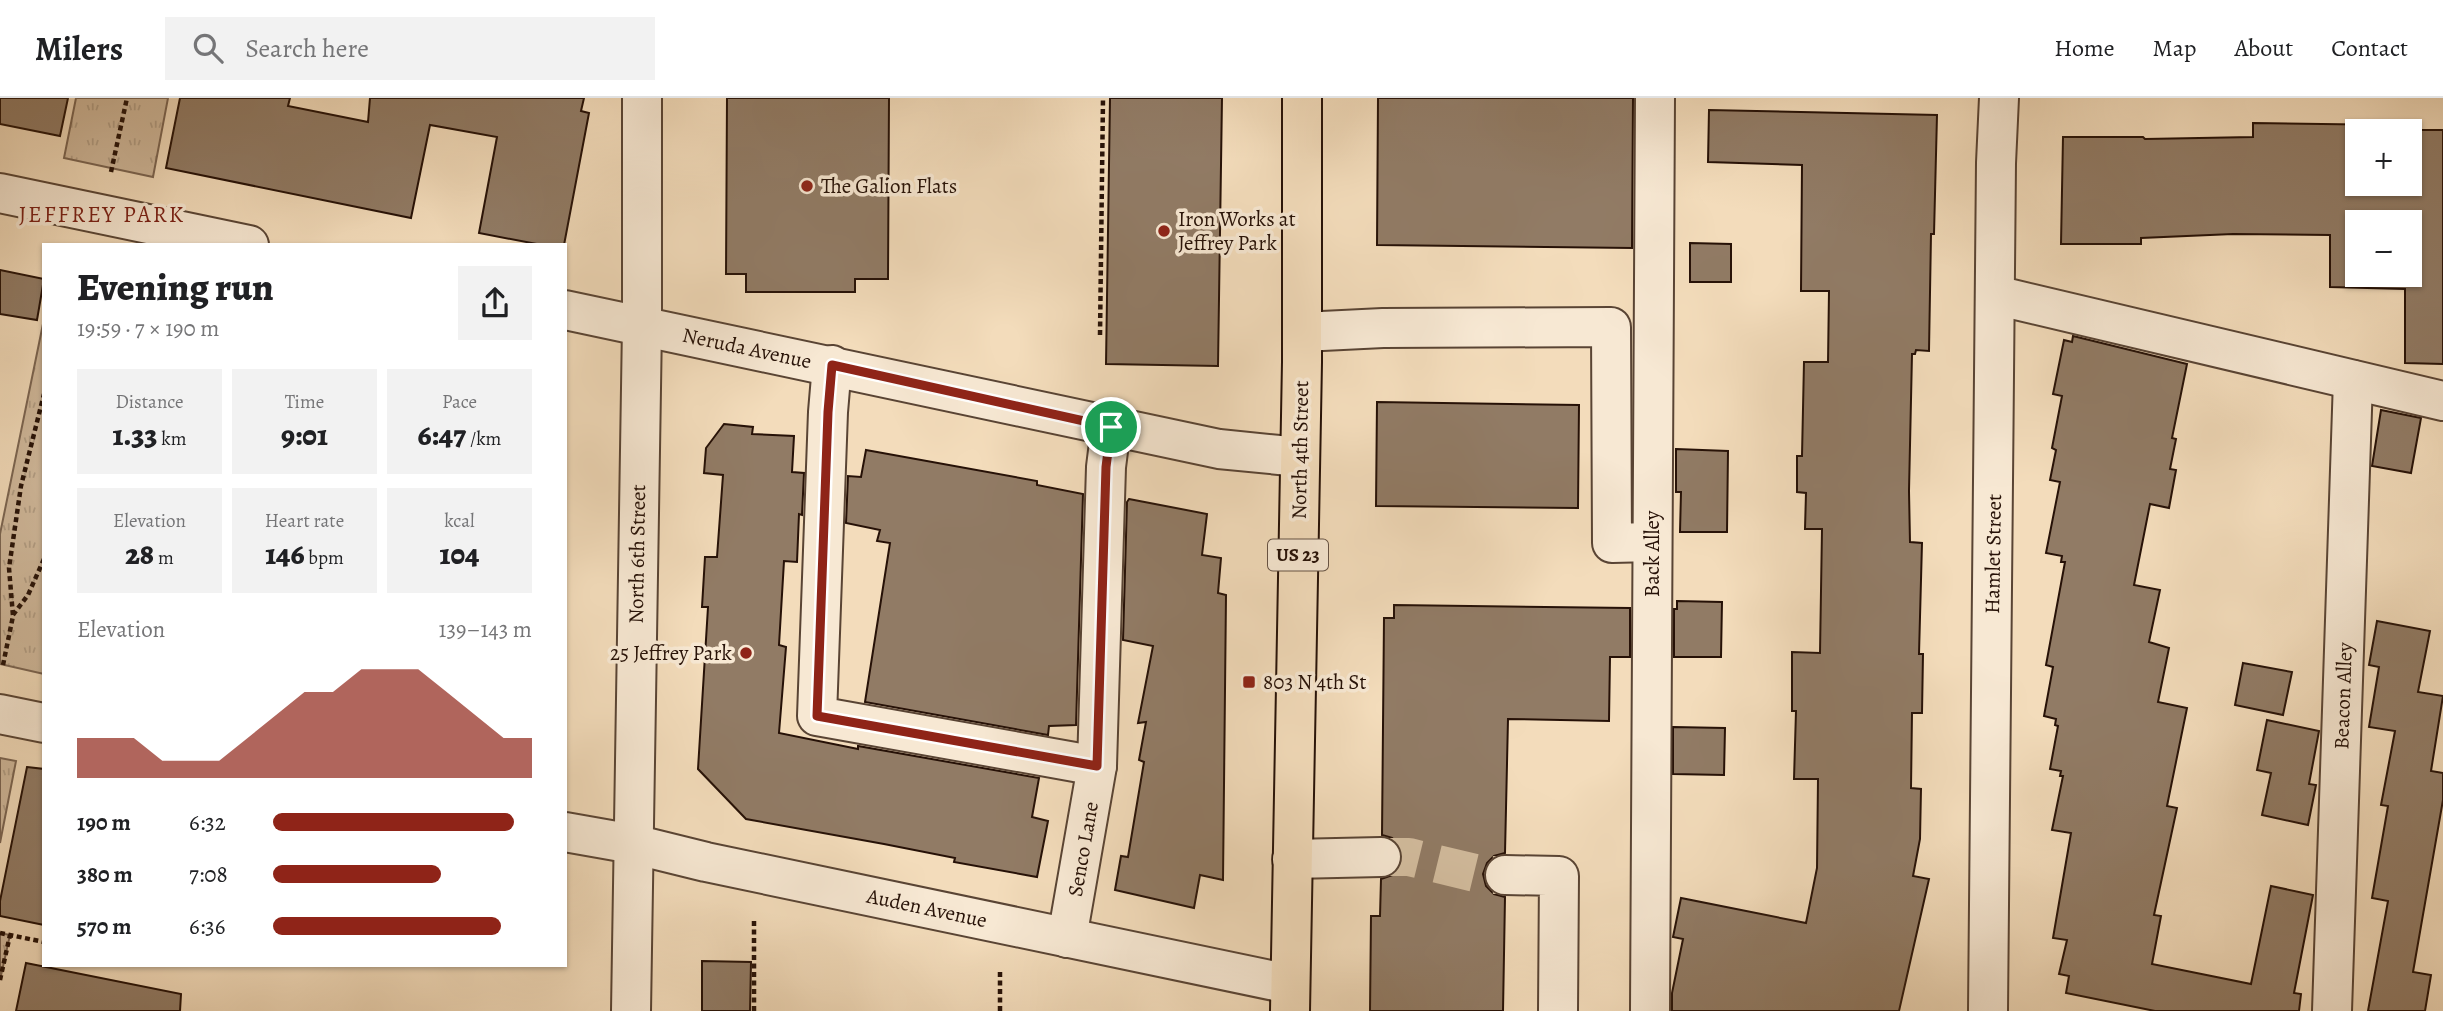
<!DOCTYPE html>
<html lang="en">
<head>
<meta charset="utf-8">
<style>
	:root { --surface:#fff; --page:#f2f2f2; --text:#202124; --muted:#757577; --line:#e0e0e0; --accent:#8f2418 }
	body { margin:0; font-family:Alegreya,serif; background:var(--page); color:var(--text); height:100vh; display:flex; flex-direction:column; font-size:26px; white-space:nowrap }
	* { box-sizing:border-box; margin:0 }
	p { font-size:23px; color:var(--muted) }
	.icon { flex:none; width:38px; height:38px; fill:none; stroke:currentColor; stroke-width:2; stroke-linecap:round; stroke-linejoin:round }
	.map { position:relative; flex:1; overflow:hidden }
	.side { position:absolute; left:42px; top:145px; width:525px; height:724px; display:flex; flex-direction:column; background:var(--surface); border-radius:0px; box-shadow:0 2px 5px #0004 }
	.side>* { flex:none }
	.tools { position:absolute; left:2345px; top:21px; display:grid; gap:14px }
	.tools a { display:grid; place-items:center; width:77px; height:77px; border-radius:0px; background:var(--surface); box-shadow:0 2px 5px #0004; font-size:35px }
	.pin { position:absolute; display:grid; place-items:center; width:60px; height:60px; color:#fff; margin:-30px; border:4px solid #fff; border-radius:50%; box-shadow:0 2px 7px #0007 }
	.round { display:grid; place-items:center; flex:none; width:74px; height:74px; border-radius:0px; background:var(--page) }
	.overview { display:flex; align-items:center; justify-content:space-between; height:119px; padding:0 35px }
	h1 { font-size:38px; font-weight:800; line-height:52px }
	.stats { display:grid; grid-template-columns:repeat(3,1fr); gap:10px; height:119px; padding:7px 35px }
	.stats div { display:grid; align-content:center; border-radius:0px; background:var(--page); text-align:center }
	.stats b { font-size:30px; font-weight:800 }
	.stats small { font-size:19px; font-weight:400 }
	.stats p { font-size:19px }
	.chart { height:196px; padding:14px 35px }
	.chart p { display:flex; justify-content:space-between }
	.chart svg { width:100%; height:126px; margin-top:7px; fill:var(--accent); opacity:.7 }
	ul { padding:0 35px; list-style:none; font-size:23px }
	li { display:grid; grid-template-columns:112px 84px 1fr; align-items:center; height:52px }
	li i { height:18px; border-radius:9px; background:var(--accent) }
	header { display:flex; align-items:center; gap:42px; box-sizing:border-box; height:98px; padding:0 35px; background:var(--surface); border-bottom:2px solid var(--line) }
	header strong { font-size:33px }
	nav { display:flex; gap:38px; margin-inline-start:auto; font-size:24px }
	.search { width:490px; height:63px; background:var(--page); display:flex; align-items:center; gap:18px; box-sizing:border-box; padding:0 24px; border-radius:0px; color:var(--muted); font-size:26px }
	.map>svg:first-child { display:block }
	.grass { fill:url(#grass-tufts); stroke:#7b6552; stroke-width:2 }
	.building { fill:#917b65; stroke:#261107; stroke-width:2; fill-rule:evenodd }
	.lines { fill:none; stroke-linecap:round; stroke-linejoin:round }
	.minor-tunnel { stroke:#d4bea0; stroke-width:38; stroke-dasharray:38 19; stroke-linecap:butt }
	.minor-casing { stroke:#594434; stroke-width:42 }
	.major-casing { stroke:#261107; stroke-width:42 }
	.path { stroke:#261107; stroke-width:4.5; stroke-dasharray:5 3.5; stroke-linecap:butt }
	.minor { stroke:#f7e8d3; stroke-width:38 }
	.major { stroke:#f3dcbb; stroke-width:38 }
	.route-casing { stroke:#fff; stroke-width:14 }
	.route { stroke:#8f2418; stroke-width:9 }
	.poi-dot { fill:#8f2418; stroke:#f7e8d3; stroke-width:2.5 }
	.labels { text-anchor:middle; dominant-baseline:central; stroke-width:7; stroke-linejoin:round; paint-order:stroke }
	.shield { fill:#f7e8d3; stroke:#655244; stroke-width:2 }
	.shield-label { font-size:19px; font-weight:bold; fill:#261107 }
	.poi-label { font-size:21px; fill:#261107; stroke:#f7e8d3; text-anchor:start }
	.street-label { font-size:21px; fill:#261107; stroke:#f7e8d3 }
	.neighbourhood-label { font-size:23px; letter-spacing:2px; fill:#7a1f14; stroke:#f7e8d3 }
</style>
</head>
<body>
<header>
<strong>Milers</strong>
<div class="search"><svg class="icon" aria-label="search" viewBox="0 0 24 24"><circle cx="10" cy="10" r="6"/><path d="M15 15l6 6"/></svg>Search here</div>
<nav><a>Home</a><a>Map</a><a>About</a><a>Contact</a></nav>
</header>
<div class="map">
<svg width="2443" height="913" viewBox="0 0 2443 913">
	<defs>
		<pattern id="grass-tufts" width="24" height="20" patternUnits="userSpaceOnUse" patternTransform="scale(1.75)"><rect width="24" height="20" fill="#d0b99c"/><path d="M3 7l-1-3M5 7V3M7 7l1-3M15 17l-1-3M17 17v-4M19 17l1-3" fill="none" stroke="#b29e85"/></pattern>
	</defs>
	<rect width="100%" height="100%" fill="#f3dcbb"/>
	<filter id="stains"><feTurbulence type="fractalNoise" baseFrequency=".00286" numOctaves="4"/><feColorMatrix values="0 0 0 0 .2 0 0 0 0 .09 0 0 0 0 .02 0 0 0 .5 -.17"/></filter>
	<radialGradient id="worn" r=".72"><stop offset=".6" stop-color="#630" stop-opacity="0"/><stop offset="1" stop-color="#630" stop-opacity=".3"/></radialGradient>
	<g class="grass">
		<path d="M76,0H168L153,79L64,60Z"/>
		<path d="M44,221V576L0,566V436Z"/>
		<path d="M0,660L16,663L0,745Z"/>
		<path d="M0,835L10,837L0,882Z"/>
	</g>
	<g class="building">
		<path d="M0,0H68L60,38L0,26Z"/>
		<path d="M180,0H290L288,8L368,24L370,0H584L581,13L589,15L564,147H542L479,135L497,39L430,27L411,120L166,70Z"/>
		<path d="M727,0H889L888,181H855V194H746V176H726Z"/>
		<path d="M1110,0H1222L1218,268L1106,266Z"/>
		<path d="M1378,0H1633L1632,150L1377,147Z"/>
		<path d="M1709,12L1937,17L1934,136H1931L1929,253L1916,252L1915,256H1912L1909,393L1910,444L1922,445L1919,556H1923L1922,615H1912L1911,690L1921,691L1920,741L1913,778L1929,781L1899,913H1672V895L1683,841L1673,839L1681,800L1806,825L1817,770L1818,681H1794L1796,613H1792V554L1820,555L1822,431H1805L1806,395L1797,394V358H1802L1804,264H1828L1829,193H1801L1802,67L1708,64Z"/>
		<path d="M2253,25L2394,27V32H2443V266L2405,265V191L2330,189V137L2233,136L2141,140V146H2061L2063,39H2143L2145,41L2253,39ZM2357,33H2410V86H2357ZM2357,124H2410V177H2357Z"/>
		<path d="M1690,145L1731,146V184H1690Z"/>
		<path d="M0,172L44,181L37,222L0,216Z"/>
		<path d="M2073,238L2187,266L2172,340L2176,341L2170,371L2176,372L2169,410L2150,406L2134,487L2160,492L2149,544L2169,550L2158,604L2187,610L2167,708L2177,710L2154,817L2161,818L2152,866L2251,886L2271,788L2313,797L2294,895L2301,896L2299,913H2155L2066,895L2069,878L2059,876L2067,842L2053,840L2071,735L2052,732L2063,678H2060L2061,673L2050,671L2058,628L2055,627L2056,621L2044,618L2053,569L2046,567L2065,464H2061L2062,458L2046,455L2060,384L2050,382L2056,352L2052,350L2062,298L2053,296L2064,242L2072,244Z"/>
		<path d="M1377,304L1579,307L1578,410L1376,408Z"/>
		<path d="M2381,312L2421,320L2411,375L2372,368Z"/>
		<path d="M724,326L753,329L752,336L794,338L792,374L804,375L802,417L799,416L797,464L784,463L779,547L786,549L779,635L858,651V648L1039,680L1032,719L1048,723L1037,779L954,764L955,760L884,746L746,721L698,671L708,509H702L705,459H717L723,377L704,375L706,350Z"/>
		<path d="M1676,351L1728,353L1727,434H1680L1681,394H1676Z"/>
		<path d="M866,352L1037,383V387L1083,396L1076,627L1049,628L1048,637L865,604L890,445L877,443L880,432L846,425L848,378L861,379Z"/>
		<path d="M1129,401L1207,416L1202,457L1221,460L1218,495L1226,497L1223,782L1200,777L1194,810L1115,792L1121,758L1128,759L1144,664L1139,662L1146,624L1138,625L1153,548L1123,542L1127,404Z"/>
		<path d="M1677,503L1722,504L1721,559H1674V511H1677Z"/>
		<path d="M1394,507L1630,510V559H1610L1609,623L1508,621L1505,755L1494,758L1487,765L1483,776L1486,788L1494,796L1505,799L1503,913H1370L1371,818H1380L1381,781L1393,777L1400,769L1403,759L1399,747L1392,740L1382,737L1384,520H1394Z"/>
		<path d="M2377,523L2430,533L2418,594L2443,598L2431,673L2443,675V702L2413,874L2431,877L2425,913H2368L2388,803L2372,800L2388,708L2381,707L2395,633L2369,629L2379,569L2369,567Z"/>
		<path d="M2243,565L2292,574L2283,617L2235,607Z"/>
		<path d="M2267,622L2319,633L2309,686L2316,687L2308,727L2262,717L2271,675L2257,672Z"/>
		<path d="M1673,629L1725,630L1724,677L1673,676Z"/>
		<path d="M27,669L44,671V827L0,818V803Z"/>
		<path d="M702,863L751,864L750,913H702Z"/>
		<path d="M26,865L181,896L180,913H16Z"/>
	</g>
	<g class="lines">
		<path class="minor-tunnel" d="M1381,759H1409L1483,777H1505"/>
		<defs>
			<g id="minor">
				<path d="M0,95L249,147"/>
				<path d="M1995,197L2443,303"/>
				<path d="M565,212L1219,351L1300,359"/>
				<path d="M1302,234L1383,230L1611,229L1612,445L1652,444"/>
				<path d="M832,267L828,314L817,618L1097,668"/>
				<path d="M0,616L44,625"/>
				<path d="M565,734L633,746L706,764L1289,886"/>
				<path d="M1292,761L1381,759"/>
				<path d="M1505,777L1559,778L1558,913"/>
				<path d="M1067,840L1097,668L1106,369L1111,329"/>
				<path d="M631,913L642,228V0"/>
				<path d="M1650,913L1655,0"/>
				<path d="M1988,913L1996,65L1999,0"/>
				<path d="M2332,913L2353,282"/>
			</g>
			<path id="major" d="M1290,913L1302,264V0"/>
		</defs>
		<use href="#minor" class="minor-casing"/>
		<use href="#major" class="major-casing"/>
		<g class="path">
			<path d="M111,74L127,0"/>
			<path d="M1100,237L1103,0"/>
			<path d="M13,517L28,497L44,461"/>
			<path d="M3,567L13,518L9,470L21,388L44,296"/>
			<path d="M0,835L44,844"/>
			<path d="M0,882L10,837"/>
			<path d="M754,913V822"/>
			<path d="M1000,913V874"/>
		</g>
		<use href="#minor" class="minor"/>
		<use href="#major" class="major"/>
	</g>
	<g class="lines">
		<defs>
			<path id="route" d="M832,267L1111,329L1106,369L1097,668L817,618L828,314Z"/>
		</defs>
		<use href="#route" class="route-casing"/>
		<use href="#route" class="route"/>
	</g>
	<g class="poi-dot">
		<circle cx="807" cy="88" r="7"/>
		<circle cx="1164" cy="133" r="7"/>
		<circle cx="746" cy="555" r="7"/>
		<rect x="1242" y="577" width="14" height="14" rx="3.5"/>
	</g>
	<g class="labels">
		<rect class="shield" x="1268" y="441.5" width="60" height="31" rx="5"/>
		<g class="shield-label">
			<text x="1298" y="457">US 23</text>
		</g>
		<g class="poi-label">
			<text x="821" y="88">The Galion Flats</text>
			<text x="1178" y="121">Iron Works at<tspan x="1178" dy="24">Jeffrey Park</tspan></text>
			<text x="732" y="555" text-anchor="end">25 Jeffrey Park</text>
			<text x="1263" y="584">803 N 4th St</text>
		</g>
		<g class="street-label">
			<text transform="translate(747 250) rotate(12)">Neruda Avenue</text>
			<text transform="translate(1300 352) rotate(-89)">North 4th Street</text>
			<text transform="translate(637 456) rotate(-89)">North 6th Street</text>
			<text transform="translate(1652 456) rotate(-90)">Back Alley</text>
			<text transform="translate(1993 456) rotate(-89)">Hamlet Street</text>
			<text transform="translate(2343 598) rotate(-88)">Beacon Alley</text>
			<text transform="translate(1083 751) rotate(-80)">Senco Lane</text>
			<text transform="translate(927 810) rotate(12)">Auden Avenue</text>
		</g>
		<g class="neighbourhood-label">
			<text x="102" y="116">JEFFREY PARK</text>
		</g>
	</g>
	<rect width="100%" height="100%" filter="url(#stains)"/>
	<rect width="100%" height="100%" fill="url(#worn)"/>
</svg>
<div class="tools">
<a>+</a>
<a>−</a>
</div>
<div class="pin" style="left:1111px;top:329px;background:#1e9e55"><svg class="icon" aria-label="arrive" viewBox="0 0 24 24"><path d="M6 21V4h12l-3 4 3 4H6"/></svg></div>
<section class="side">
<div class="overview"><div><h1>Evening run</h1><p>19:59 · 7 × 190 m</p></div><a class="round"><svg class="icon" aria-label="share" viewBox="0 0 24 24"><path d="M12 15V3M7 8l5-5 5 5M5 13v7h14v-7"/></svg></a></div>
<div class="stats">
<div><p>Distance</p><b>1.33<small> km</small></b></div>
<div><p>Time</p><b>9:01</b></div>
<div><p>Pace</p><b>6:47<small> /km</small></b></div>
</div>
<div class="stats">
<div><p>Elevation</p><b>28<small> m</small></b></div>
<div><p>Heart rate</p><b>146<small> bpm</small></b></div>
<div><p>kcal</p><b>104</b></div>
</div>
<div class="chart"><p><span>Elevation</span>139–143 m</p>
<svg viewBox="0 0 160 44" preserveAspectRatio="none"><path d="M0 44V30L10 30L20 30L30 38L40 38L50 38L60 30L70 22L80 14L90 14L100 6L110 6L120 6L130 14L140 22L150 30L160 30V44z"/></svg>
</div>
<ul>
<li><b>190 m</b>6:32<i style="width:93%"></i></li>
<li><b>380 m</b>7:08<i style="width:65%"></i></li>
<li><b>570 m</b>6:36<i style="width:88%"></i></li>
</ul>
</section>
</div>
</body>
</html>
